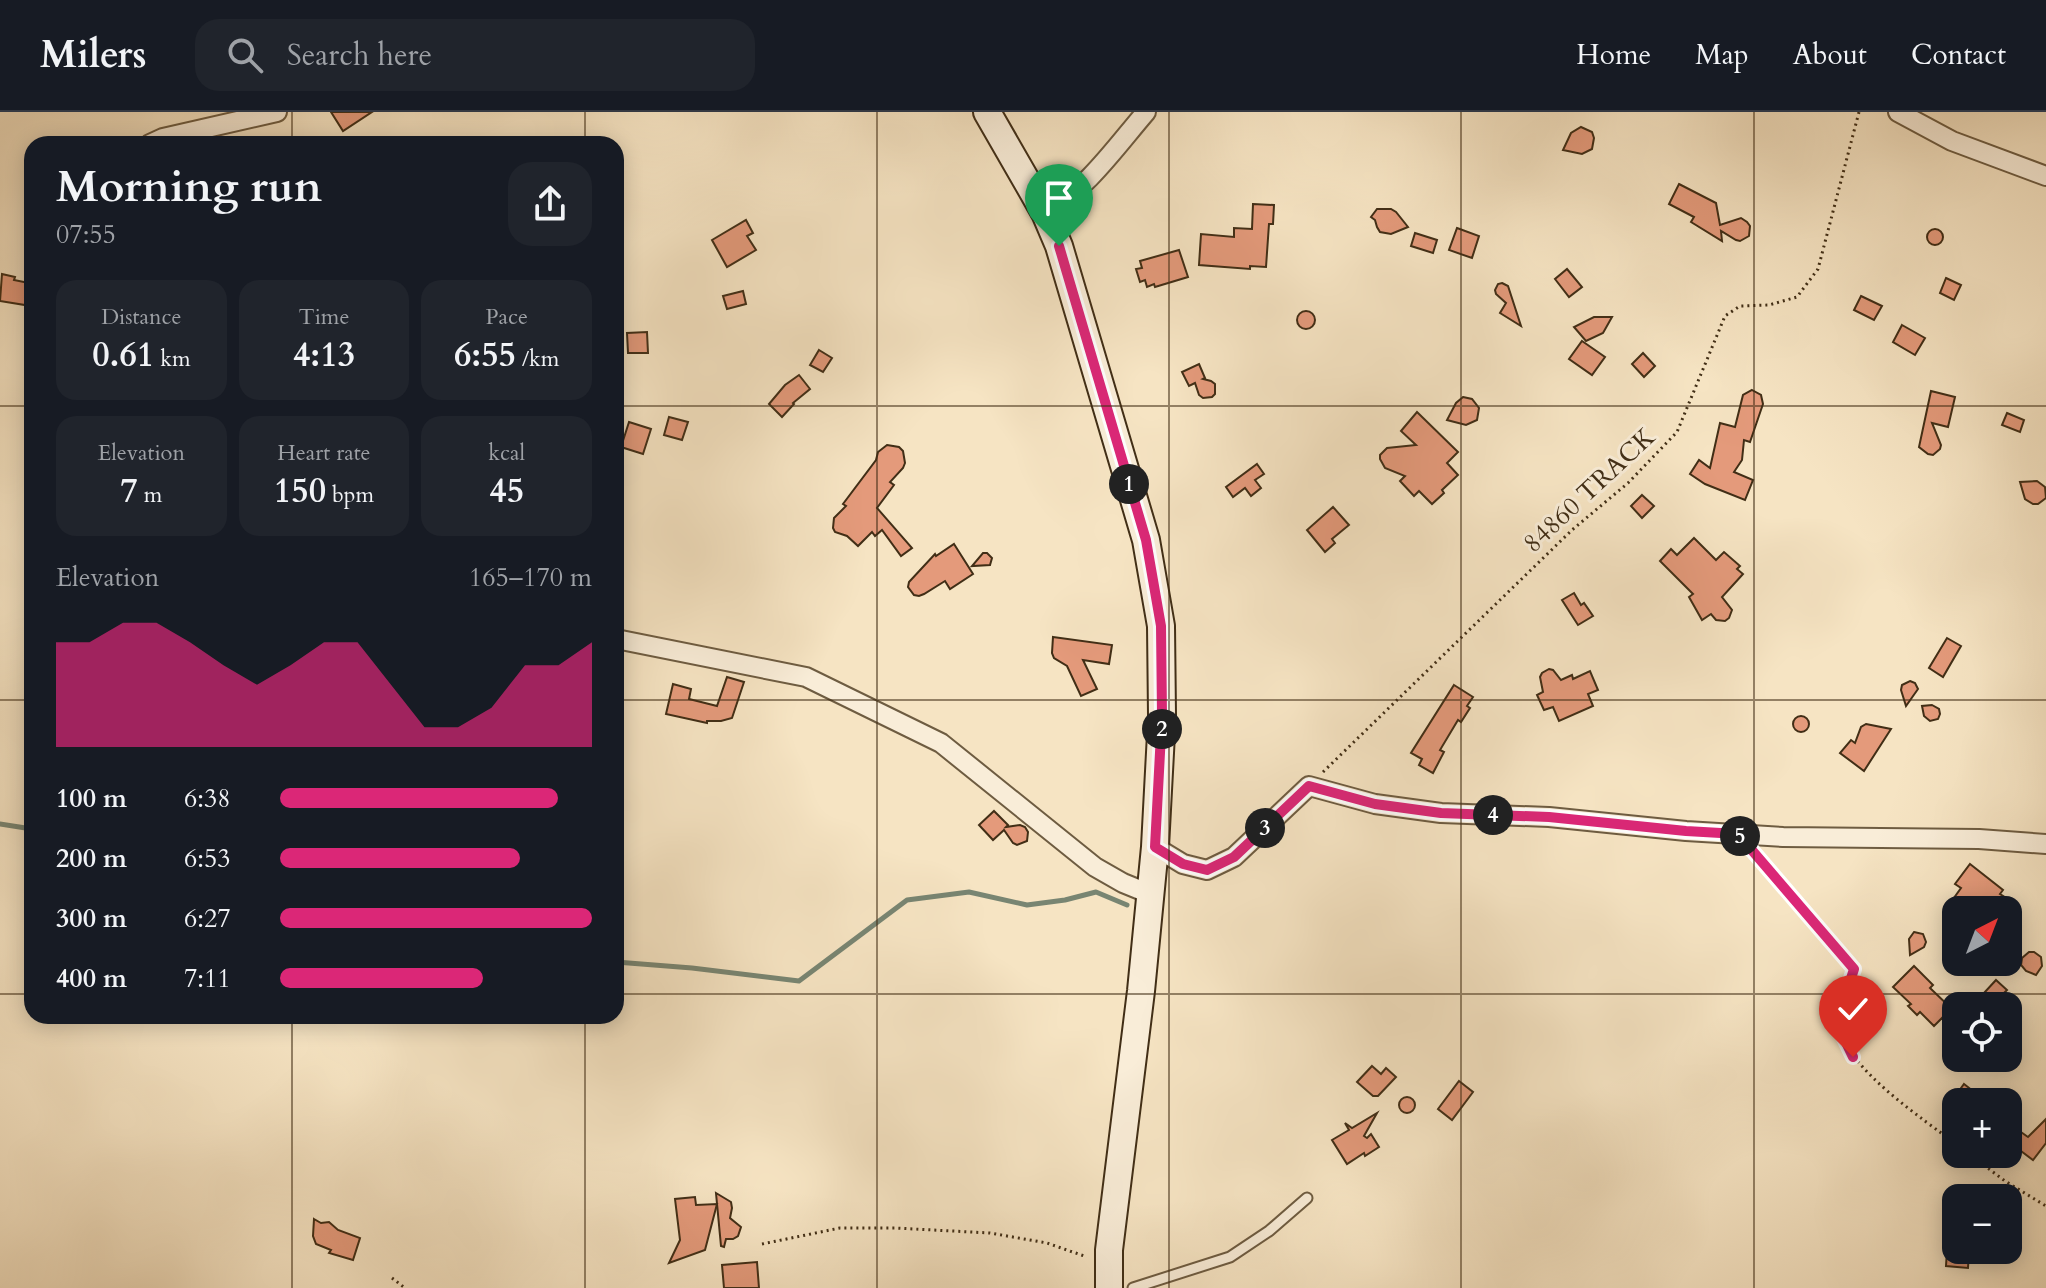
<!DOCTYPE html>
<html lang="en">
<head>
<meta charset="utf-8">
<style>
	:root { --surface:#171b24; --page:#20242c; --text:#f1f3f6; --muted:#9ea1a6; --line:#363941; --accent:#db2777 }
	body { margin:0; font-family:Cardo,serif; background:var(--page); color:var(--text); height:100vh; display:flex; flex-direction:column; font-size:30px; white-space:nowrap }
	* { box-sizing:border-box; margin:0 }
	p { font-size:26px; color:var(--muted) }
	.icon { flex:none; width:44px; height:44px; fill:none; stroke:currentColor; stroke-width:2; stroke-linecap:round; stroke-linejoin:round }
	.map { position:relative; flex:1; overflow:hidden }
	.drawer { position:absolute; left:24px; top:24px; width:600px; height:888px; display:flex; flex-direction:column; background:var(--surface); border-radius:24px; box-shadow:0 4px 20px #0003 }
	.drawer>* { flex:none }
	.needle { width:52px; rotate:42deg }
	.tools { position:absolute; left:1942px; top:784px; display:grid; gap:16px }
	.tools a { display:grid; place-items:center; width:80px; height:80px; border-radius:16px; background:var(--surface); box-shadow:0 4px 20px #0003; font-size:40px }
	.pin { position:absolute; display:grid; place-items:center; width:68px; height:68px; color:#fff; margin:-82px -34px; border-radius:50% 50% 50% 0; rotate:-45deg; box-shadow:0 0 8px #0007 }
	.pin .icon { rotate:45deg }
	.km { position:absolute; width:40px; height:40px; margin:-20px; border-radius:50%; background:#222; color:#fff; font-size:22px; line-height:40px; text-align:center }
	.round { display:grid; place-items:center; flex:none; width:84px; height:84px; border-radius:24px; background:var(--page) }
	.head { display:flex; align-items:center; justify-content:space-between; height:136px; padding:0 32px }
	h1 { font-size:44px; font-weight:600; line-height:60px }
	.metrics { display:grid; grid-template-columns:repeat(3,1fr); gap:12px; height:136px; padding:8px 32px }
	.metrics div { display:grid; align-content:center; border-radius:20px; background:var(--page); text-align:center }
	.metrics b { font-size:34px; font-weight:600 }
	.metrics small { font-size:22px; font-weight:400 }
	.metrics p { font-size:22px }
	.chart { height:224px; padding:16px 32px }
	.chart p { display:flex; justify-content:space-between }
	.chart svg { width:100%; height:144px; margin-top:8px; fill:var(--accent); opacity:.7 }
	ul { padding:0 32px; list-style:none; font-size:26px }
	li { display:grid; grid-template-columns:128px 96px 1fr; align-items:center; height:60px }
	li i { height:20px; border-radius:10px; background:var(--accent) }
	header { display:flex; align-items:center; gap:48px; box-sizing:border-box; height:112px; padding:0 40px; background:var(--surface); border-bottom:2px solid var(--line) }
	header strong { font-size:38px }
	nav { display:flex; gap:44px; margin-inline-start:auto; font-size:28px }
	.search { width:560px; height:72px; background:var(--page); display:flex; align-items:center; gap:20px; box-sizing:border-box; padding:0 28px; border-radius:24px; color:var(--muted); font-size:30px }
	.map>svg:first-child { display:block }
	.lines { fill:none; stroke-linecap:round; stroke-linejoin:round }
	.stream { stroke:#788572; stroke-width:5 }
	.building { fill:#e49a7b; stroke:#412e16; stroke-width:2 }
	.lane-casing { stroke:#6e5c41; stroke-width:13 }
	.street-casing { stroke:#6e5c41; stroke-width:22 }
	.secondary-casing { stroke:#412e16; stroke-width:30 }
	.path { stroke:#412e16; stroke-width:3; stroke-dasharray:2 4; stroke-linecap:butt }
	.lane { stroke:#f9edd8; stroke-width:9 }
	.street { stroke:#f9edd8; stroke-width:18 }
	.secondary { stroke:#f9edd8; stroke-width:26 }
	.route-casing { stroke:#fff; stroke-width:16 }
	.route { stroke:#db2777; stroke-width:10 }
	.grid { fill:none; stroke:#412e16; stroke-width:2; stroke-opacity:0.55 }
	.labels { text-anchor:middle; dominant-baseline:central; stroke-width:6; stroke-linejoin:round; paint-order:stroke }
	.street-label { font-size:26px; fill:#412e16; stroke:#f9edd8 }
</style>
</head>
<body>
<header>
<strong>Milers</strong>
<div class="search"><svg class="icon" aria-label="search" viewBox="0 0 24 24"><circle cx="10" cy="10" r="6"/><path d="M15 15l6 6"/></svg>Search here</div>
<nav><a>Home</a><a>Map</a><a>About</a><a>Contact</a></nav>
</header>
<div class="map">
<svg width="2046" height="1176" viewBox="0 0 2046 1176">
	<rect width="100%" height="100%" fill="#f6e4c3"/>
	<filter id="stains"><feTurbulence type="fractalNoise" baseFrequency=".0025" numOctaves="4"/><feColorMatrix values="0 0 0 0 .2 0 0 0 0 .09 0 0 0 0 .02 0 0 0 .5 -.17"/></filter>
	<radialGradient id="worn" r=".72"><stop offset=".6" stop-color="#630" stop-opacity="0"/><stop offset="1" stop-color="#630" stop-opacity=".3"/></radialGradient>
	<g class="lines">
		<g class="stream">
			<path d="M0,712L32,717"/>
			<path d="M616,850L692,856L799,869L907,788L969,780L1027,793L1065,788L1096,780L1127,793"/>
		</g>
	</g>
	<g class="building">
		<path d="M331,0H372L343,19Z"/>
		<path d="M1581,15L1592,20L1594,26L1592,37L1582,42L1563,38L1571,21Z"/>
		<path d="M1679,72L1716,91L1720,113L1741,106L1747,110L1750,114L1749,124L1740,129L1736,128L1721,119L1722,129L1691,110L1694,105L1669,92Z"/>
		<path d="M1253,92L1274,93L1273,112H1269L1266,155L1250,154V157L1199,153L1201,122L1234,125V116L1252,117Z"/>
		<path d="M1377,97H1391L1396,100L1408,115L1391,122L1380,120L1377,115L1375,108L1371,105Z"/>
		<path d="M746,108L753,121L747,124L756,138L727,155L712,128Z"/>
		<path d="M1457,116L1479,124L1472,146L1449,138Z"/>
		<circle cx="1935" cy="125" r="8"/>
		<path d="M1415,121L1437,128L1433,141L1411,134Z"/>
		<path d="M1179,138L1188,165L1155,175L1154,172L1147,175L1145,168L1140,170L1136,157L1142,156L1140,149Z"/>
		<path d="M1567,157L1582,175L1569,185L1555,167Z"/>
		<path d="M2,162L15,165L14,168L29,171L25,193L0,189Z"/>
		<path d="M1946,166L1961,173L1954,188L1940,181Z"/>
		<path d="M1502,171L1508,174L1521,214L1500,201L1506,191L1496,182L1495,178L1498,172Z"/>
		<path d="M743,179L746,192L727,197L723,184Z"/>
		<path d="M1861,184L1882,194L1874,208L1854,198Z"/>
		<circle cx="1306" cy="208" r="9"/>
		<path d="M1594,205H1612L1603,221L1586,229L1574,215Z"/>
		<path d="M1902,213L1925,226L1915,243L1893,230Z"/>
		<path d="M647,220L648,241H628L627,221Z"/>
		<path d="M1582,229L1605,245L1592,263L1569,247Z"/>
		<path d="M819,238L832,246L823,260L810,253Z"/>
		<path d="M1643,241L1655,254L1644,265L1632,252Z"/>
		<path d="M1199,252L1205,266L1203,267L1211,269L1215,272V282L1212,285L1203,286L1199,283L1195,271L1189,274L1182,260Z"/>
		<path d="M799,263L810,277L793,291L794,292L782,305L769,292L785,273Z"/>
		<path d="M1752,278L1761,283L1763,292L1750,330L1744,328L1742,348L1734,360L1753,368L1745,388L1705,372L1690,362L1699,348L1710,356L1720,311L1735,315L1743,283Z"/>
		<path d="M1931,279L1955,285L1948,315L1932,311L1941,333L1940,337L1933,343L1928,342L1919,335Z"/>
		<path d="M1463,285L1472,287L1479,296L1477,308L1466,313L1447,308L1456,291Z"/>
		<path d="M1417,300L1458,340L1447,351L1458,363L1442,378L1444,381L1432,392L1419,379L1414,384L1400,369L1405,364L1385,356L1380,347V343L1387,336L1416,333L1401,319Z"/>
		<path d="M2007,301L2024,308L2020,320L2002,313Z"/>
		<path d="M669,305L688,310L682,328L664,323Z"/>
		<path d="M629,310L651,317L643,342L621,335Z"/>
		<path d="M887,333L899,335L903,339L905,351L903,356L890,370L894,373L877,396L912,436L901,444L882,418L875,424L872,420L858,434L847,424L835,420L833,416L834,406L846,394L843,392L876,348L878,340Z"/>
		<path d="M1257,352L1264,362L1255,368L1261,376L1251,384L1245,376L1233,385L1226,375Z"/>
		<path d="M2037,369L2045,375L2046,386L2038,392H2033L2025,387L2020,370Z"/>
		<path d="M1642,383L1654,394L1642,406L1631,394Z"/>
		<path d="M1333,395L1349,413L1332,427L1335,431L1325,440L1307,418Z"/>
		<path d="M1694,426L1716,448L1724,440L1740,454L1737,457L1743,462L1722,485L1732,498L1729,506L1725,509L1716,508L1711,502L1702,508L1689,485L1693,482L1660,449L1671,437L1677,443Z"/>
		<path d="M954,432L973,462L950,477L945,469L924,482L919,484L914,483L908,475L909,470L935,442L936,444Z"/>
		<path d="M983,441H987L992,446L990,453L972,454Z"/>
		<path d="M1574,481L1581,493L1584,491L1593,504L1578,513L1562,488Z"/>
		<path d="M1053,525L1112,533L1109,552L1083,548L1097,577L1081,584L1067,554L1054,546L1052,541Z"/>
		<path d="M1947,526L1961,534L1943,565L1929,556Z"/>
		<path d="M1549,557L1553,558L1561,568L1572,563L1573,567L1590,559L1598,578L1588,582L1593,594L1559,609L1553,595L1544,598L1537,583L1543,580L1540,565L1542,561Z"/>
		<path d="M727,565L744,570L732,606L721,609H707V611L666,602L673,572L691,577L689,587L717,594Z"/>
		<path d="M1910,569L1915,571L1918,577L1906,594L1901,578L1902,573Z"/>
		<path d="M1454,573L1473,585L1467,594L1470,596L1461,610L1458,608L1440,638L1444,640L1433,661L1419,653L1422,647L1411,641Z"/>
		<path d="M1932,593L1939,597L1940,602L1938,607L1930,609L1924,604L1922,594Z"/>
		<circle cx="1801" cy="612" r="8"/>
		<path d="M1866,612L1891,617L1864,659L1840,641L1851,628L1855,631L1861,615Z"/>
		<path d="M994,699L1008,713L1006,715L1020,713L1025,715L1028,720L1027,729L1017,733L1013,731L1004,718L993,728L979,713Z"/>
		<path d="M1970,752L2003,778L2000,782L2008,787L2000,798H1962L1951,790L1961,776L1955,772Z"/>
		<path d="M1914,820L1923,822L1926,830L1924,835L1910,843L1909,827Z"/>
		<path d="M2029,840H2034L2041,845L2042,854L2036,863L2026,859L2021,853L2022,846Z"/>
		<path d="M1914,854L1933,873L1930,876L1956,901V919L1942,906L1934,914L1920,900L1917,903L1908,894L1911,892L1893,875Z"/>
		<path d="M1996,868L2007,878L1991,894H1972Z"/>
		<path d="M1372,954L1381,962L1386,956L1396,965L1378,984H1373L1357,970Z"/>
		<path d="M1459,969L1473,980L1452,1008L1438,997Z"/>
		<path d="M1964,972L1987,990H1964L1956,983Z"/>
		<circle cx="1407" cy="993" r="8"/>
		<path d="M1377,1001L1364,1024L1367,1026L1371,1022L1379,1035L1365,1044L1364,1041L1347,1052L1332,1028L1349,1018L1345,1011L1352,1016Z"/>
		<path d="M2046,1007V1031L2033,1048L2013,1033L2008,1034V1011L2028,1025Z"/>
		<path d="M716,1081L731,1090L732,1096L730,1106L741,1115L738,1124L733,1127H726L724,1135L721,1134Z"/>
		<path d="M695,1085L696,1093L717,1092L705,1138L669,1151L680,1128L675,1087Z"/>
		<path d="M314,1107L321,1111L329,1110L338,1118L360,1126L353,1148L329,1141L331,1138L316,1132L313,1124Z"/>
		<path d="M1947,1138H1969L1968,1156L1946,1154Z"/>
		<path d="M757,1150L759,1176H724L722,1153Z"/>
	</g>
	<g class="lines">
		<defs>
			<path id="lane" d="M1133,1176L1230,1145L1269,1119L1307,1086"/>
			<g id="street">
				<path d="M1898,0L1952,29L2046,64"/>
				<path d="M150,32L163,26L277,0"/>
				<path d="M1045,101C1087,77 1115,36 1146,0"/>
				<path d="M616,527L806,565L941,631L1095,755L1123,771L1150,782"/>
				<path d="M1155,735L1183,752L1207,758L1234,745L1309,674L1375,692L1441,701L1549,705L1686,719L1783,725L1979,727L2046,732"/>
			</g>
			<path id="secondary" d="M987,0L1045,101L1059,134L1146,428L1161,514L1162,603L1155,735L1141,879L1109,1138V1176"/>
		</defs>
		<use href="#lane" class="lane-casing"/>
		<use href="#street" class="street-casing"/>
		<use href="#secondary" class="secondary-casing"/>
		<g class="path">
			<path d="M1323,660L1572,418L1628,371L1677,320L1725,204L1740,194L1769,193L1797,185L1818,157L1859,0"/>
			<path d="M1754,740L1854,857C1848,877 1840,897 1842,918C1846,956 1926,1009 1956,1032"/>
			<path d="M1969,1042L2005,1069L2046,1094"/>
			<path d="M762,1132L840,1116H895L990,1121L1047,1131L1087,1145"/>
			<path d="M392,1166L405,1176"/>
		</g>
		<use href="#lane" class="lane"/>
		<use href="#street" class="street"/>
		<use href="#secondary" class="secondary"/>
	</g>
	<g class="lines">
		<defs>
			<path id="route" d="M1059,134L1146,428L1161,514L1162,603L1155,735L1183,752L1207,758L1234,745L1309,674L1375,692L1441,701L1549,705L1686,719L1738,722L1854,857L1841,898L1842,922L1853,945"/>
		</defs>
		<use href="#route" class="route-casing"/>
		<use href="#route" class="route"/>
	</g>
	<path class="grid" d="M292,0V32M585,0V32M877,0V1176M1169,0V1176M1461,0V1176M1754,0V1176M0,294H32M616,294H2046M0,588H32M616,588H2046M0,882H32M616,882H2046M292,904V1176M585,904V1176"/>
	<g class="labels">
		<g class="street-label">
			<text transform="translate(1589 378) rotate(-43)">84860 TRACK</text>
		</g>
	</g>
	<rect width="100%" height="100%" filter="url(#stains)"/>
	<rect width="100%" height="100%" fill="url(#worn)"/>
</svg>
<div class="tools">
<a><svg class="needle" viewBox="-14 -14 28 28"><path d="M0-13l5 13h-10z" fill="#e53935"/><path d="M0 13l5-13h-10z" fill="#9ea1a6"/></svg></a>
<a><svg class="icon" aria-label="locate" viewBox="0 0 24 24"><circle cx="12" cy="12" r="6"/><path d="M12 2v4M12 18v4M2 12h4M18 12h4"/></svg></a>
<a>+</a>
<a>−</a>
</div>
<div class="pin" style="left:1059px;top:134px;background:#1e9e55"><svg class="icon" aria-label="arrive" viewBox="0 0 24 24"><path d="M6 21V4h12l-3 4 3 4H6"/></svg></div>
<div class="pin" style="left:1853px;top:945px;background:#d93025"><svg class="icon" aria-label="check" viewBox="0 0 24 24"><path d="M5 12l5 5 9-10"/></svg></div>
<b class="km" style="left:1129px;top:372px">1</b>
<b class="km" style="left:1162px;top:617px">2</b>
<b class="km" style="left:1265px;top:716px">3</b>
<b class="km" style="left:1493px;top:703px">4</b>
<b class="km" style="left:1740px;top:724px">5</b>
<section class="drawer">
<div class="head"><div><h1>Morning run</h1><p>07:55</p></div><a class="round"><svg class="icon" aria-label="share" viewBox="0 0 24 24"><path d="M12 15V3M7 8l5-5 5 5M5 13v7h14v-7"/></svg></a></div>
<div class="metrics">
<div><p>Distance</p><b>0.61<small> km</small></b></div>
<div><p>Time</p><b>4:13</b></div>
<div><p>Pace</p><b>6:55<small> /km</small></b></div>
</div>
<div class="metrics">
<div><p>Elevation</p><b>7<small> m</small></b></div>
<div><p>Heart rate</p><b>150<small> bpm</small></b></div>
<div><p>kcal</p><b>45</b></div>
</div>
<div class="chart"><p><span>Elevation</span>165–170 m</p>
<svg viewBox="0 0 160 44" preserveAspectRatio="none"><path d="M0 44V12L10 12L20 6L30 6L40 12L50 19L60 25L70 19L80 12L90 12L100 25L110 38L120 38L130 32L140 19L150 19L160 12V44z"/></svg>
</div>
<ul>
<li><b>100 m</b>6:38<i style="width:89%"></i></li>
<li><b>200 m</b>6:53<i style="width:77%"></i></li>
<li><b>300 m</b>6:27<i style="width:100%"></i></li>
<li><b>400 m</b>7:11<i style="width:65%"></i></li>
</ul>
</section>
</div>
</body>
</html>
